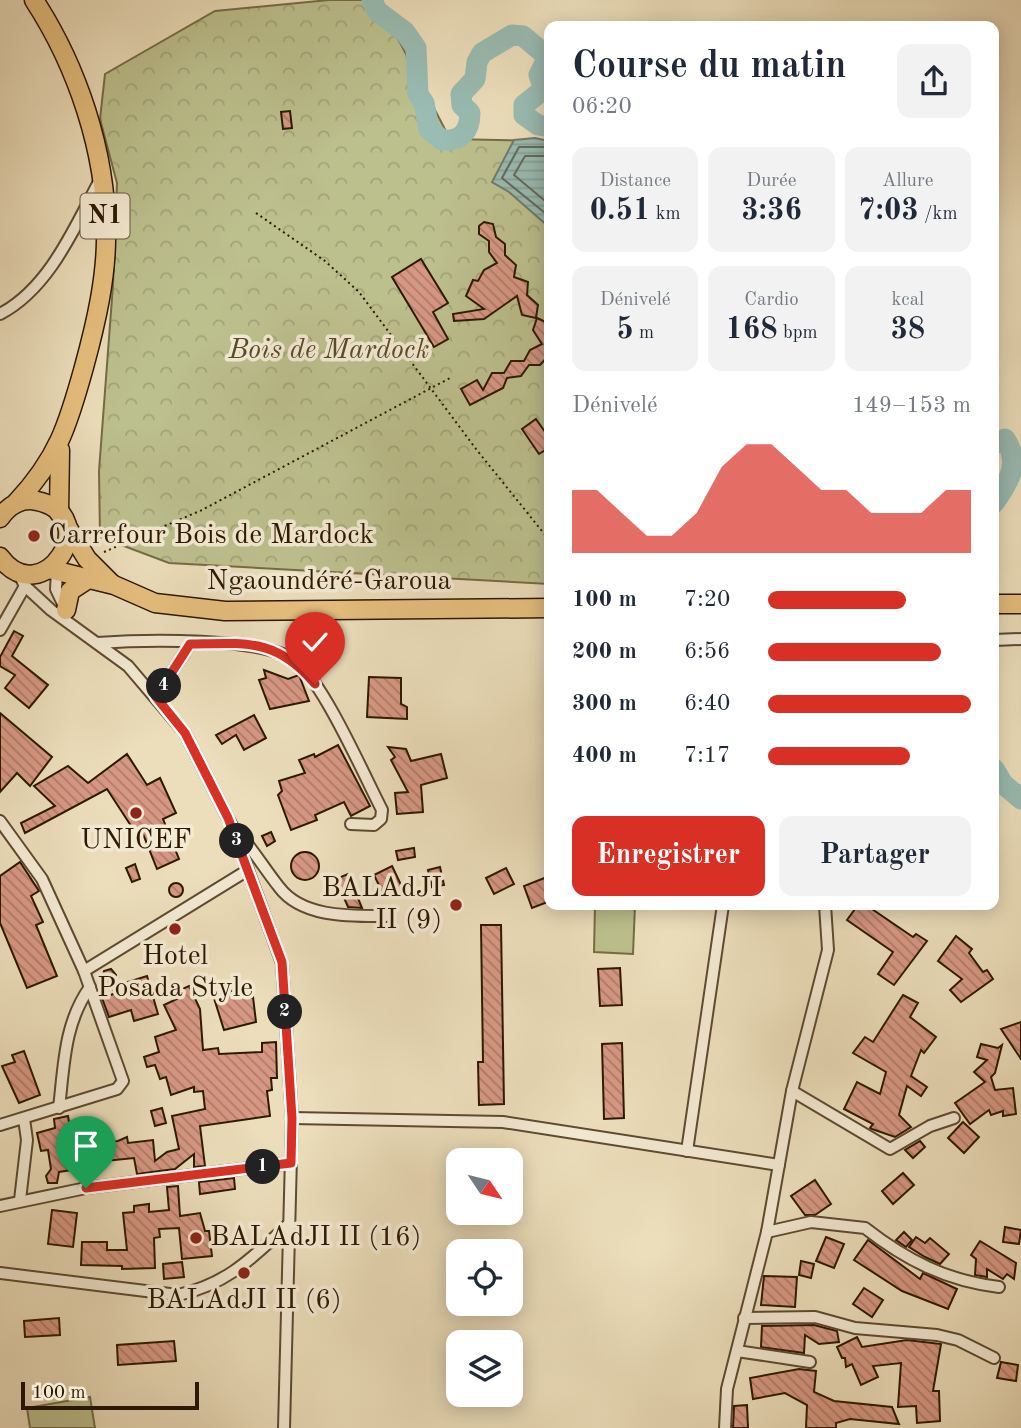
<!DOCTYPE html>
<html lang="fr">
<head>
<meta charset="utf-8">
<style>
	:root { --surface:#fff; --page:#f2f2f3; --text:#1f2937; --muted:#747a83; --accent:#d93025 }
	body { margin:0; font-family:"Old Standard TT",serif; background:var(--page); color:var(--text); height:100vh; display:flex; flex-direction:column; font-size:26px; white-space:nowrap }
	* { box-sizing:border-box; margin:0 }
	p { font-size:23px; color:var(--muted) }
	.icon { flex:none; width:38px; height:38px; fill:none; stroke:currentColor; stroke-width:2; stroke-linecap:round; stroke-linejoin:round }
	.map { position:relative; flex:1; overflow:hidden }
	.side { position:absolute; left:544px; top:21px; width:455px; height:889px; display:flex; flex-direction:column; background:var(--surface); border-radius:14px; box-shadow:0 4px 18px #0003 }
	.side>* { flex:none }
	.needle { width:46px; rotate:125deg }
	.tools { position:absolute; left:446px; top:1148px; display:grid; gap:14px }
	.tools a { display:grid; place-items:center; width:77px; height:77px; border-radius:14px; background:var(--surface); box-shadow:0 4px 18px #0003; font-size:35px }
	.scale { position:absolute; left:21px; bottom:18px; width:178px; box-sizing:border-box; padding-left:7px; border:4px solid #2d1801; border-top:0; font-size:19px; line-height:24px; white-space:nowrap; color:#2d1801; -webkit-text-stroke:5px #f3ead3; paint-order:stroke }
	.pin { position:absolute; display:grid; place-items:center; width:60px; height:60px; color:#fff; margin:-72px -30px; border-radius:50% 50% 50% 0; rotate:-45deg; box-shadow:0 0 7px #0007 }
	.pin .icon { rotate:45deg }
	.km { position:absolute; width:35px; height:35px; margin:-18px; border-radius:50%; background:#222; color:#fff; font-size:19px; line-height:35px; text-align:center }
	.round { display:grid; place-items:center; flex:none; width:74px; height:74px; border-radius:14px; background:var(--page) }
	.head { display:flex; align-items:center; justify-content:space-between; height:119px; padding:0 28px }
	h1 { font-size:38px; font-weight:700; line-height:52px }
	.stats { display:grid; grid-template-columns:repeat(3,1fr); gap:10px; height:119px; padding:7px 28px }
	.stats div { display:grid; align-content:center; border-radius:14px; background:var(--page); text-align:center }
	.stats b { font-size:30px; font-weight:700 }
	.stats small { font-size:19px; font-weight:400 }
	.stats p { font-size:19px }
	.chart { height:196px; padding:14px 28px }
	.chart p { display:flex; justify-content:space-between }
	.chart svg { width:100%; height:126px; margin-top:7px; fill:var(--accent); opacity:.7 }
	.cta { display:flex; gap:14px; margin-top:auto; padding:14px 28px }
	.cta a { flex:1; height:80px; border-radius:14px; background:var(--accent); color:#fff; font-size:28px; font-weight:700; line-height:80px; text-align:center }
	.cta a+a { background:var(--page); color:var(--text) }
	ul { padding:0 28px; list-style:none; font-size:23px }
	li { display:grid; grid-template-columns:112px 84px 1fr; align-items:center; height:52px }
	li i { height:18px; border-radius:9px; background:var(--accent) }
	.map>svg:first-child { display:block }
	.grass { fill:#bcc08d; stroke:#746c47; stroke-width:2 }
	.park { fill:url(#park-crowns); stroke:#746c47; stroke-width:2 }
	.water { fill:url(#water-rules); stroke:#6e7a6c; stroke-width:2 }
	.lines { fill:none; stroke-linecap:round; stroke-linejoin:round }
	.shore { stroke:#636a5a; stroke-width:2 }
	.river { stroke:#99bcb3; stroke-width:21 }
	.building { fill:url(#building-back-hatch); stroke:#2d1801; stroke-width:2 }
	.minor-casing { stroke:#5d4a30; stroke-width:14 }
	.trunk-casing { stroke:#2d1801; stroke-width:21 }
	.path { stroke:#2d1801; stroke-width:2; stroke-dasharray:2 3.5; stroke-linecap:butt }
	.minor { stroke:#f3ead3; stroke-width:10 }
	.trunk { stroke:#e6bf7e; stroke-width:18 }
	.route-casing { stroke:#fff; stroke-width:14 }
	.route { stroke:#d93025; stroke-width:9 }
	.poi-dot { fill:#8f2418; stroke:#f3ead3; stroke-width:2.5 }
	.labels { text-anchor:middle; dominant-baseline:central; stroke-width:7; stroke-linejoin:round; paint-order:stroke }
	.shield { fill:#f3ead3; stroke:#685740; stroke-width:2 }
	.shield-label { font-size:26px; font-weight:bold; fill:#2d1801 }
	.park-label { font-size:28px; font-style:italic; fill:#584a2b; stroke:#f3ead3 }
	.poi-label { font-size:28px; fill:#2d1801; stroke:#f3ead3 }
	.street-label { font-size:28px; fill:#2d1801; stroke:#f3ead3 }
</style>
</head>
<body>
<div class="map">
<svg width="1021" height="1428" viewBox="0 0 1021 1428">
	<defs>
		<pattern id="park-crowns" width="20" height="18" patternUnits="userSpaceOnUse" patternTransform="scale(1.75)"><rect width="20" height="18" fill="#bcc08d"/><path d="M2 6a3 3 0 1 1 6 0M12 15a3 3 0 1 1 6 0" fill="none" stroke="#a2a478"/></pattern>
		<pattern id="water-rules" width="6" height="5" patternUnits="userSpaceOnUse" patternTransform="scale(1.75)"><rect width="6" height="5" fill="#99bcb3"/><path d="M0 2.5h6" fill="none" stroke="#84a198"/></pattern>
		<pattern id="building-back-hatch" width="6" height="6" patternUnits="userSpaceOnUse" patternTransform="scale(1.75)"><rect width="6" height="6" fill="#d79883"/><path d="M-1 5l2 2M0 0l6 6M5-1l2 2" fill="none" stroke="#af7b69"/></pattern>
	</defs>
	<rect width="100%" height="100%" fill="#ecdebb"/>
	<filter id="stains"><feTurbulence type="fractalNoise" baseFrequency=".00286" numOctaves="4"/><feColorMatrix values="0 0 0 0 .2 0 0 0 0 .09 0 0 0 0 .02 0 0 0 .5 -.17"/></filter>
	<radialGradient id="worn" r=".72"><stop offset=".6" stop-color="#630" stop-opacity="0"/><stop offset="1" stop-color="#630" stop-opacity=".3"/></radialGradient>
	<g class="grass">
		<path d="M595,905H635L633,954L594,952Z"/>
		<path d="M90,1397L95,1428H30L27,1408Z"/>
	</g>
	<path class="park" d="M329,0H378L450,139L549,141V584L169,563L100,537L99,471L113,285L117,183L100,119L105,74L215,11Z"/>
	<path class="water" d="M535,138L549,141V227L509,192L492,182L514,140Z"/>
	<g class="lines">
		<g class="shore">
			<path d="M550,147H519L502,178L550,217"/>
			<path d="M550,156H525L514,175L550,205"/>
		</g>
		<g class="river">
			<path d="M372,0L377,11L405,32L416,48L418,94L424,103L429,129L442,140C461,142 470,131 470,113L462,105L461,94L475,79L477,62L482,53L512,35L523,36L548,57L539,75L544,89L524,105V115L538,125L550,127"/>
			<path d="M994,444L1005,439C1021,463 1009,482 994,503"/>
			<path d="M994,769L1003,784L1021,799"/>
		</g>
	</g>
	<g class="building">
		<path d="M290,111L292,128L283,129L281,112Z"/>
		<path d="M484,222L493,224L496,237L505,244V255L516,265L514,277L528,282L527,295L538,305L536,318L522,315L517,296L484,319L454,321L453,314L484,309L466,296L473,280L478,281L484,270L497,263L489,252V241L479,234V226Z"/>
		<path d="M421,259L448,303L433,312L448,339L434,347L392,277Z"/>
		<path d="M537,318L550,324V354L540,365H529L521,376L507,378L503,388L470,405L461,389L477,380L483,390L492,373H504L511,361H524L530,350L542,344L533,330Z"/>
		<path d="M536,419L550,439V447L539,454L522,429Z"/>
		<path d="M14,631L23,636L12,656L48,685L29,708L5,688L15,675L0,666V657Z"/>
		<path d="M264,670L288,679L299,675L309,701L270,709L259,680L266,678Z"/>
		<path d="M369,677L401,678V704L407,707V719L367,717Z"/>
		<path d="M0,713L52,757L30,786L17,773L0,792Z"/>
		<path d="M254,715L266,738L244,750L236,735L222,744L216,735Z"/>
		<path d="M338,745L370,806L351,816L344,802L315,815L317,820L291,830L278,795L282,791L279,781L305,773L299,760L314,754L315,757Z"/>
		<path d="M388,747L406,749L411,761L441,754L447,778L421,785L423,812L397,814L395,793L408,792L391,760L395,757Z"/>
		<path d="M127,754L147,785L160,778L176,813L163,819L179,859L157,869L141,829L135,832L107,789L25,833L21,823L55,806L34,786L68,766L88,783Z"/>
		<path d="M271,832L275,841L267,846L262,836Z"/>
		<path d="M414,848L415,857L398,860L396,851Z"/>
		<circle cx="305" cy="866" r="14"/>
		<path d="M20,862L39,891L31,896L43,922L36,925L57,976L27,988L0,923V876Z"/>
		<path d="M135,864L140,879L132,882L126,868Z"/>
		<path d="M392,866L403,889L385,898L374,875Z"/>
		<path d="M440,867L444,885L432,887L428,870Z"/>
		<path d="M506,868L514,884L494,894L486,878Z"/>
		<path d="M348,874L362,908L348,907L336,879Z"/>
		<path d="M547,877L550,901L532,908L524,886Z"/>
		<circle cx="176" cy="890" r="7"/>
		<path d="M858,905H866L913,937L916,934L927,941L894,985L878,974L893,952L847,920Z"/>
		<path d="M481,925H501L504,1104L479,1105L478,1062H483Z"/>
		<path d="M956,936L972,949L969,953L983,972L987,970L993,979L961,1002L950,990L962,979L938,961Z"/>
		<path d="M620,968L622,1005L600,1006L598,969Z"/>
		<path d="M111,969L116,975L112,987L147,976L158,1014L134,1021L131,1010L109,1017L102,998L116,993L102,978L104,971Z"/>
		<path d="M189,986L200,1009L203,1050L218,1048L219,1054L262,1052V1043L276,1042L277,1078H271L272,1090L267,1091L270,1116L200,1126L205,1166L194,1167V1154L175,1169L137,1174L134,1158L85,1163V1168L59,1172L57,1183H48L46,1176L51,1169L48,1150L41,1151L37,1133L55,1128L54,1119L68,1116L73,1143L118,1141L127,1137L128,1143L153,1140L155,1161L167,1152L179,1149L172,1116L205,1109L203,1091L194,1092V1087L171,1095L166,1077L160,1079L155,1065L147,1067L144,1057L159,1052L155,1037L176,1030L164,1005L181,997L178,991Z"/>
		<path d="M247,987L249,998L253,997L256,1022L224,1030L213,995Z"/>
		<path d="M903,995L918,1003L910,1017L936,1037L924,1053L921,1050L911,1076L927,1087L921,1096L907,1086L899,1115L911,1127L895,1137L872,1129L870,1128L873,1124L844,1109L857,1082L880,1094L886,1072L853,1053L865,1037L873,1042Z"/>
		<path d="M1021,1022V1059L1001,1029Z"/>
		<path d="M622,1043L624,1118L604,1119L602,1044Z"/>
		<path d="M981,1044L998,1048L1002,1045L995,1073L991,1077L995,1090L1013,1088L1016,1114L1003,1116V1111L991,1115L989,1110L970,1124L955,1103L985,1082L974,1072L987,1060L977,1057Z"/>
		<path d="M24,1051L40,1095L19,1103L2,1066L15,1062L12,1055Z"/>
		<path d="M162,1108L166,1123L155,1126L151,1111Z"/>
		<path d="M963,1122L979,1137L964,1153L948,1138Z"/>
		<path d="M920,1141L925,1147L913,1158L905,1150Z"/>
		<path d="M903,1173L914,1185L893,1204L882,1191Z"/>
		<path d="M234,1178L235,1189L200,1194L199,1182Z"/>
		<path d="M815,1180L831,1204L815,1215H805L791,1196Z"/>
		<path d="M178,1186L180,1216L200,1213L205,1231H209L212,1256L182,1259L179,1228L159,1229L160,1237L154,1238L155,1268L122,1269V1266L81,1265L82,1242H107V1250H127L123,1213L134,1212V1206L149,1204V1212L169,1210L167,1187Z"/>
		<path d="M52,1210L77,1213L73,1247L48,1244Z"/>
		<path d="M1005,1227L1021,1230L1019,1244L1003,1242Z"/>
		<path d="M904,1232L912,1240L906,1247L896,1240Z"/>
		<path d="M826,1237L844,1244L834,1268L816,1261Z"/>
		<path d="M916,1237L925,1243L930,1238L949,1254L940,1264L925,1257L909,1247Z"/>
		<path d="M868,1240L920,1279L923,1273L957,1289L948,1309L902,1291L854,1260Z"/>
		<path d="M980,1241L1016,1263L1014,1279L1007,1274L1003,1279L987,1269V1277L975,1275L976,1259L971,1255Z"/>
		<path d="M801,1261L814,1264L811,1278L799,1275Z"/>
		<path d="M182,1262L184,1277L164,1279L163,1264Z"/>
		<path d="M764,1276L797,1277L795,1307L761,1305Z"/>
		<path d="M864,1288L883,1300L872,1317L853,1304Z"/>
		<path d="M59,1318L60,1335L25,1337L24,1321Z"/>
		<path d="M814,1325L837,1331L839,1342L819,1344L805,1335L804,1353L761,1347L762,1326Z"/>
		<path d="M857,1337L862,1347L907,1340L941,1344L933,1391H939L940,1421L917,1423L916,1406L898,1407L901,1363L873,1366L878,1377L861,1385L852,1364L846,1367L845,1358H842L837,1347Z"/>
		<path d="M174,1341L176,1361L118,1365L117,1345Z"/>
		<path d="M1001,1362L1018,1365L1016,1381L997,1378Z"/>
		<path d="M799,1369L816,1371L814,1392L834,1401L892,1407L899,1424L850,1419L836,1423V1428H806L807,1405L785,1393L753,1399L750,1378Z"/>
		<path d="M747,1405L748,1428H733L734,1406Z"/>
	</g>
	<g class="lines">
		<defs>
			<g id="minor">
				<path d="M0,314C50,288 75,226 101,178"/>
				<path d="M57,571L56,589L65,608"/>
				<path d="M18,572L25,586L51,610L128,666L185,733L231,824L282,963L292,1118L284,1428"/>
				<path d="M0,630L25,586"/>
				<path d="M994,640L1021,639"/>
				<path d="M97,643C138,640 267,636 297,662C325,686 363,773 382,810L381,819L374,825L351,824"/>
				<path d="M156,697L190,644"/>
				<path d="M0,821L42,879L84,971L123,1081L117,1089L0,1125"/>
				<path d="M236,830C252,848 264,868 279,887C302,918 351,916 386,916"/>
				<path d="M84,971L248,870"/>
				<path d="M792,1091L890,1149L930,1126L954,1118"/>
				<path d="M59,1108C64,1066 64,1023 90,987"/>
				<path d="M292,1118L503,1122L779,1165"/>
				<path d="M687,1151L723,905"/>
				<path d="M20,1200L27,1140L24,1119"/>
				<path d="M0,1206L86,1188L291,1163"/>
				<path d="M767,1232L811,1222L865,1228C906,1260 947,1281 999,1287"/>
				<path d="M0,1273L178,1295C228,1284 253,1257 289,1224"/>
				<path d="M744,1318L815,1317L855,1328L937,1335L958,1340L994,1358"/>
				<path d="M737,1351L810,1362"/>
				<path d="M725,1428L727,1389L767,1232L792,1091L828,950L825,905"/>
			</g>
			<g id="trunk">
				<path d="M16,503C58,458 68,425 84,367C96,323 107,276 106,231C106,151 77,66 34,0"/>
				<path d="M59,513L60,450"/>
				<path d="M0,518C8,506 22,497 37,501C107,516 42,614 0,557"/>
				<path d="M68,528L87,559L111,583"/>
				<path d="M49,569L114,585L155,603L225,611L550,608"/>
				<path d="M994,604H1021"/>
				<path d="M66,610L70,591L90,578"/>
			</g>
		</defs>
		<use href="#minor" class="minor-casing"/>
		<use href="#trunk" class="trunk-casing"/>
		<g class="path">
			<path d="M256,213L325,261L359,292L476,449L550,541"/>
			<path d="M104,552L202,510L450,378"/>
		</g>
		<use href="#minor" class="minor"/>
		<use href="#trunk" class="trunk"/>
	</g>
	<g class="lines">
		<defs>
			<path id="route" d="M86,1188L291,1163L292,1118L282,962L228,818L185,733L156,697L190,644C246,643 277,638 315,684"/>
		</defs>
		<use href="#route" class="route-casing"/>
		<use href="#route" class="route"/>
	</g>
	<g class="poi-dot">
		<circle cx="34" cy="536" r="7"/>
		<circle cx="136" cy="813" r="7"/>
		<circle cx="456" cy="905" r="7"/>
		<circle cx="175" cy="929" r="7"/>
		<circle cx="196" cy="1238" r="7"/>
		<circle cx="244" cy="1273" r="7"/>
	</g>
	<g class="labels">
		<rect class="shield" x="80.5" y="193.5" width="49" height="45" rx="5"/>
		<g class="shield-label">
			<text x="105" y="216">N1</text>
		</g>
		<g class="park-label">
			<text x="329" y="351">Bois de Mardock</text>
		</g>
		<g class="poi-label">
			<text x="48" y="536" text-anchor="start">Carrefour Bois de Mardock</text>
			<text x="136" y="841">UNICEF</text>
			<text x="442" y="889" text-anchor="end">BALAdJI<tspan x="442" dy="32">II (9)</tspan></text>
			<text x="175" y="957">Hotel<tspan x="175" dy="32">Posada Style</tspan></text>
			<text x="210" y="1238" text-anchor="start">BALAdJI II (16)</text>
			<text x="244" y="1301">BALAdJI II (6)</text>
		</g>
		<g class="street-label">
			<text x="329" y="582">Ngaoundéré-Garoua</text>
		</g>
	</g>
	<rect width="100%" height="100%" filter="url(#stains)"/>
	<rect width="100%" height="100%" fill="url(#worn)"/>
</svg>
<div class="tools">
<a><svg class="needle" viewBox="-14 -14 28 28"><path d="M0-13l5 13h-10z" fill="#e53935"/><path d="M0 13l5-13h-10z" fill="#747a83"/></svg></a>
<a><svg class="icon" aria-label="locate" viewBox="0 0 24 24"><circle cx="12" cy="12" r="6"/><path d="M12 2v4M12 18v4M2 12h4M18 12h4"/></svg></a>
<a><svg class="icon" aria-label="layers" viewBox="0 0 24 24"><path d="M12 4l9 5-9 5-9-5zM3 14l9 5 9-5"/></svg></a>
</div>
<div class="scale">100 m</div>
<div class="pin" style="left:86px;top:1188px;background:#1e9e55"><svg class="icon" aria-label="arrive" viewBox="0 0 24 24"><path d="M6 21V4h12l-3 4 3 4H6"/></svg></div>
<div class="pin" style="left:315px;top:684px;background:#d93025"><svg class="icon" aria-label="check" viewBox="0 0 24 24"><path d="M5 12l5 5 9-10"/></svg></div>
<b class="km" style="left:263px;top:1167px">1</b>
<b class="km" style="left:285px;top:1012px">2</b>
<b class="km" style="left:237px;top:841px">3</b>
<b class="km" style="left:164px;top:686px">4</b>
<section class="side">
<div class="head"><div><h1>Course du matin</h1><p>06:20</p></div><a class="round"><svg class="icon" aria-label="share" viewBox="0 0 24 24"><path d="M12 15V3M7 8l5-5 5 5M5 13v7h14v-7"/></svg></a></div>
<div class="stats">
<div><p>Distance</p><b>0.51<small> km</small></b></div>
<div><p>Durée</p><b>3:36</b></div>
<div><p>Allure</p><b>7:03<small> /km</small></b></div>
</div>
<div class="stats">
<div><p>Dénivelé</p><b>5<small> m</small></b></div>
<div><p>Cardio</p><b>168<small> bpm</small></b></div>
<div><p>kcal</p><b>38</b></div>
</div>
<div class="chart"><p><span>Dénivelé</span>149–153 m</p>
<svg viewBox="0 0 160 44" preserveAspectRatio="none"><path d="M0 44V22L10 22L20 30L30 38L40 38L50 30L60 14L70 6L80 6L90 14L100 22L110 22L120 30L130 30L140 30L150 22L160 22V44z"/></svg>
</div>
<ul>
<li><b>100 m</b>7:20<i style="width:68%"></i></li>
<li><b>200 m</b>6:56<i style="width:85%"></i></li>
<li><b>300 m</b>6:40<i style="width:100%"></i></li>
<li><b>400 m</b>7:17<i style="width:70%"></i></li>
</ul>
<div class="cta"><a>Enregistrer</a><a>Partager</a></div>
</section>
</div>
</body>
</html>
